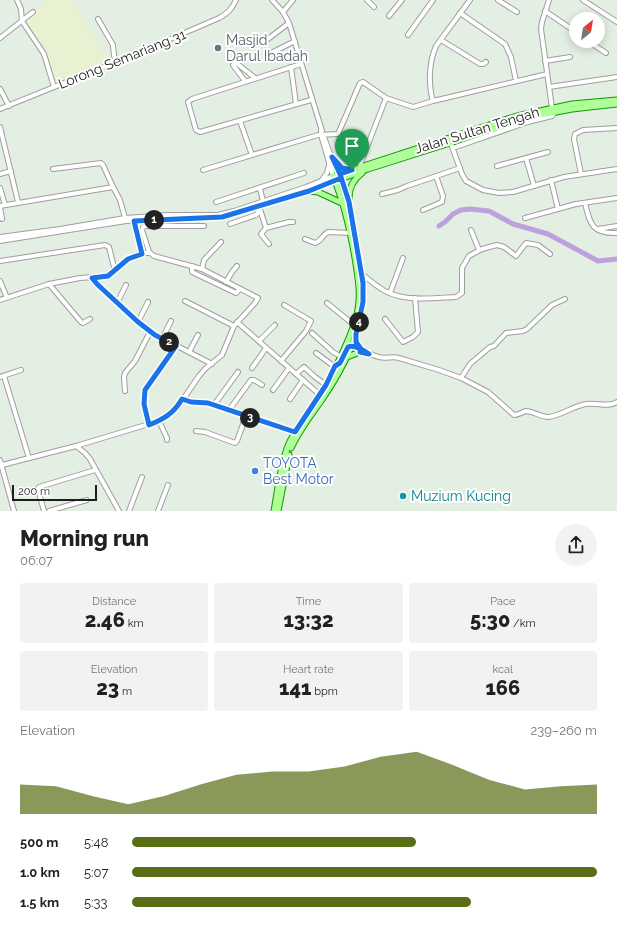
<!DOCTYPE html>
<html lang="en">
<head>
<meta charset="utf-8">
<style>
	:root { --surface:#fff; --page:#f2f2f2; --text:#202124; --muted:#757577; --accent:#596d14 }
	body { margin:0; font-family:Raleway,sans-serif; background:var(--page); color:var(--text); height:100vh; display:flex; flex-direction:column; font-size:15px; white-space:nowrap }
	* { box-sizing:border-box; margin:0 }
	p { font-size:13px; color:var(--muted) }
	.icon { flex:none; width:22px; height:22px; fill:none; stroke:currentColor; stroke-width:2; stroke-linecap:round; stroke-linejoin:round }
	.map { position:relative; height:511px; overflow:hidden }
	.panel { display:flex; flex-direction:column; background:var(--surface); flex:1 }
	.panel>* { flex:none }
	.needle { width:26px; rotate:30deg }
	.tools { position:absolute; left:569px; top:12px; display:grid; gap:8px }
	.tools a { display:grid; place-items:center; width:36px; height:36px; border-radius:50%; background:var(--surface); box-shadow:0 2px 10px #0003; font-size:20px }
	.scale { position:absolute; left:12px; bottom:10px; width:85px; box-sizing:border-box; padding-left:4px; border:2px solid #1d1d1d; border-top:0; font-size:11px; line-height:14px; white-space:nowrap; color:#1d1d1d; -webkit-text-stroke:3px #fff; paint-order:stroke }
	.pin { position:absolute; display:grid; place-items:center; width:34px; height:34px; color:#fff; margin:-41px -17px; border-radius:50% 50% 50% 0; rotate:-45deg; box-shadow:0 0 4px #0007 }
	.pin .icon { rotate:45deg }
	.km { position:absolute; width:20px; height:20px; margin:-10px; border-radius:50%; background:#222; color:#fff; font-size:11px; line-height:20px; text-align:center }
	.round { display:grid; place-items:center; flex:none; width:42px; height:42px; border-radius:21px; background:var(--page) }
	.summary { display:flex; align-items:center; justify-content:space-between; height:68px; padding:0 20px }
	h1 { font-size:22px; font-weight:800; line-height:30px }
	.metrics { display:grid; grid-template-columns:repeat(3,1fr); gap:6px; height:68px; padding:4px 20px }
	.metrics div { display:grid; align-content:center; border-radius:4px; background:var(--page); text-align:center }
	.metrics b { font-size:20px; font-weight:800 }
	.metrics small { font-size:11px; font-weight:400 }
	.metrics p { font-size:11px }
	.chart { height:112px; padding:8px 20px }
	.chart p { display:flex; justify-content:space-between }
	.chart svg { width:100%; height:72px; margin-top:4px; fill:var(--accent); opacity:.7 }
	ul { padding:0 20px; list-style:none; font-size:13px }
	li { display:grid; grid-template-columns:64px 48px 1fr; align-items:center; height:30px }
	li i { height:10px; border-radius:5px; background:var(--accent) }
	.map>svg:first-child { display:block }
	.commercial { fill:#e8f1d1 }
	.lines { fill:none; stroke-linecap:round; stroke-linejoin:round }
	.river { stroke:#bca1de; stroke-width:5 }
	.minor-casing { stroke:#9e9e9e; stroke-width:6 }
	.major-casing { stroke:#119700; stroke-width:7 }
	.minor { stroke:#fff; stroke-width:4 }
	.major { stroke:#aeff98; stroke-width:5 }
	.route-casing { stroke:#fff; stroke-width:8 }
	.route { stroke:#1a73e8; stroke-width:5 }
	.worship-dot { fill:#6b7280; stroke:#fff; stroke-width:1.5 }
	.shop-dot { fill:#3f7fe0; stroke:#fff; stroke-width:1.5 }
	.culture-dot { fill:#0f9aa8; stroke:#fff; stroke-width:1.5 }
	.labels { text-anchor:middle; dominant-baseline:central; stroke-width:4; stroke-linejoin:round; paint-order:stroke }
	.worship-label { font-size:14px; fill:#5b616d; stroke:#fff; text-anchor:start }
	.street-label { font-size:14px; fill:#1d1d1d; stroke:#fff }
	.shop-label { font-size:14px; fill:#366cbe; stroke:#fff; text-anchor:start }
	.culture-label { font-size:14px; fill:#0d838f; stroke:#fff; text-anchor:start }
</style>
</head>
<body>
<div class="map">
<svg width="617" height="511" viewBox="0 0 617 511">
	<rect width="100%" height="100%" fill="#e4efe3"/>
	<path class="commercial" d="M48,0H72L108,59L58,82L43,50L26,22L45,1Z"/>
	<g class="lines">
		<path class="river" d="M439,226L445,222L453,214L461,210L470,209L489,211L513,224L548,234L598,261L617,259"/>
		<defs>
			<g id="minor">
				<path d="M17,0L21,9L22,21L44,54L54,87"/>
				<path d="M272,0L283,12L289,23L322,131"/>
				<path d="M367,0L374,7"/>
				<path d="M498,0L517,12"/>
				<path d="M549,0L542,22L541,29L552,108"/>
				<path d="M583,0L617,22"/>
				<path d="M545,11L576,32"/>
				<path d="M283,12L293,0"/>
				<path d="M460,13L505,44L511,57L516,81"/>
				<path d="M389,16L402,0"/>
				<path d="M98,19L113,45L114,56L117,61"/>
				<path d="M408,35L433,0"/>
				<path d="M0,38L33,12"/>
				<path d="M256,38L261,42H264L289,23"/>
				<path d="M441,40L480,64H483L486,62"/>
				<path d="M588,41L606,53"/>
				<path d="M273,52L295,41"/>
				<path d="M545,61L570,57"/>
				<path d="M301,64L192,99L188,102L196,130L200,132L311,100"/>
				<path d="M291,67L296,104"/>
				<path d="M245,81L233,65L235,62L255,78"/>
				<path d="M549,87L617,77"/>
				<path d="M0,89L9,106"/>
				<path d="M433,101C428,84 429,62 436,46L470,0"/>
				<path d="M0,109L138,53L219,18C228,13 232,9 236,0"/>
				<path d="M240,121L252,155"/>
				<path d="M0,127L18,202"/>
				<path d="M324,137L329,151L340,174"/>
				<path d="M451,144L462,174L466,181L483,190L499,193L513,192L564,177L617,169"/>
				<path d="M453,148L528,122L552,116L555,112"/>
				<path d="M526,158L534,186"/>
				<path d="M360,165L386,98"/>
				<path d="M497,166L548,152"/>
				<path d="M53,169L101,163L103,165L113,187"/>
				<path d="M203,170L318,135L338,134L360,83L363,82L386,98L413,107L433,101L547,74"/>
				<path d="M0,174L11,171"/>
				<path d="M581,174L574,139L575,134L583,130L617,128"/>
				<path d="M322,180L327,173L329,165"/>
				<path d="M551,180L558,209"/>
				<path d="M0,188L5,205"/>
				<path d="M260,189L263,201"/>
				<path d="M382,194L398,190L407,186L460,168"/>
				<path d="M216,202L304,173"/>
				<path d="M585,203C590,224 592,234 617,233"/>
				<path d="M0,206L113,187L120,200L125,218"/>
				<path d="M259,206L266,228L289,222H293"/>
				<path d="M0,207L2,219"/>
				<path d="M423,210L442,202L443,196L436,176"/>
				<path d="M525,218L576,204L617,198"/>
				<path d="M134,221L142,253"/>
				<path d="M230,224L256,215L258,213L257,208"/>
				<path d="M266,228L261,234L269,244"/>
				<path d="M598,229L617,226"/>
				<path d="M471,230L479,250"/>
				<path d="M0,237L60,229L125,218L168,215H218L234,211L306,187L333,176L321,135V130"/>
				<path d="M305,239L315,243C322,241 322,235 328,232L351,233"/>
				<path d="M0,241L126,221L222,217L309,191L335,181"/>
				<path d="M0,261L105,245L109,247L115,271"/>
				<path d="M192,266V272L236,293L240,289"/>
				<path d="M202,269L204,260L221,242"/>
				<path d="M362,274C369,280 376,286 385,291C405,302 433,298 456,297L462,293V268L469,256L482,249L497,245L504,247L516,256L526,243L538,245L550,254"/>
				<path d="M92,278L97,284L130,315L150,332L212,364"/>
				<path d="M0,281L7,298"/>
				<path d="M226,282L232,272L237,266"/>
				<path d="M49,284L81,322L83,323L90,319"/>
				<path d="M390,293L403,258"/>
				<path d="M0,300L49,284L80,278L108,276L128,259L142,253H150"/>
				<path d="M185,301L234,326"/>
				<path d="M117,303L126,285"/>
				<path d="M327,303L354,325"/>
				<path d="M385,319L403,342L413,337L418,332L415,298"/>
				<path d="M138,322L148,302"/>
				<path d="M237,322L320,395"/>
				<path d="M312,333L333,352L340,356"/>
				<path d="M162,339L171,321"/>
				<path d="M259,341L275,325"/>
				<path d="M352,346C361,349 370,355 379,357C386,359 392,356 399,358L439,370L461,378L470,364L490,347L494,346L506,333L523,331L527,329L552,305L565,299"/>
				<path d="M189,352L198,335"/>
				<path d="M316,353L335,367"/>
				<path d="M281,361L306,331L311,321L284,305"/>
				<path d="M252,368L266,348"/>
				<path d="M296,374L304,367L315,377L326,385"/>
				<path d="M4,376L29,458"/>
				<path d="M0,377L21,370"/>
				<path d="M461,378L488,392L514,415C519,415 522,412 526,411C533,411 540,417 548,417C561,416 573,406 586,404C597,402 608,408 617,402"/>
				<path d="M273,390L289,368"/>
				<path d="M125,391L124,377L125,373L135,361L150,332"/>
				<path d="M182,399L191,402L208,403L295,432"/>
				<path d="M290,399L303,380"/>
				<path d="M214,405L238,372"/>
				<path d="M229,410L251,380H254L262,385"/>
				<path d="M159,421L167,438V440"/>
				<path d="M149,425L144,404L145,390L176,346"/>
				<path d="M196,431L205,432L235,443L237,441L246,416"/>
				<path d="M76,446L85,453L90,459L119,511"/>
				<path d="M0,460L14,511"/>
				<path d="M2,465L76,446L159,421L170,414L177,408L199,376L206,368L222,355L234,326L255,303L258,298L202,269L154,256L149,252L142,230L143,227L146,226H204"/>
				<path d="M44,511L38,489L39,487L95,470"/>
				<path d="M49,511L87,500"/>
				<path d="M129,511L142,477"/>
				<path d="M158,511L168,485"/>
			</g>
			<g id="major">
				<path d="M332,157C337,164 341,169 350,170"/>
				<path d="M338,180L368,169L535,116L572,109L617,104"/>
				<path d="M309,191L318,192L344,204"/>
				<path d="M349,198C349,188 354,179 362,173"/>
				<path d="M356,337V342L361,349"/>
				<path d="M347,357L360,352"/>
				<path d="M291,448C299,431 310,416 321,401C345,366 365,327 363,283L349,202L340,174"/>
				<path d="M274,511C278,489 280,467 288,446C297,424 315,405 327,384C337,365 355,330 358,309C361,293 358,279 356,264C351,233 345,204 333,176L517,116L572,104L617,100"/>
				<path d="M278,511L289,455"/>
			</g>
		</defs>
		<use href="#minor" class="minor-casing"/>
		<use href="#major" class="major-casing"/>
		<use href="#minor" class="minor"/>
		<use href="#major" class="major"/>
	</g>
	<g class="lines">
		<defs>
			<path id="route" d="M352,170L340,174L341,178L309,191L222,217L134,221L142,254L128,259L108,276L92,278L97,284L138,322L155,335L176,346L145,390L144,404L149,425C164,419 174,413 182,399L191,402L208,403L295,432L326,385L335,366L340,363L348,347C354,344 363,350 369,354L360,352L361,349L356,342V334L363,302V283L349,202L340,174L332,157L342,168L352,170"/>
		</defs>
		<use href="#route" class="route-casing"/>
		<use href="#route" class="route"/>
	</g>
	<circle class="worship-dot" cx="218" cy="48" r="4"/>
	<circle class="shop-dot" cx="255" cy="471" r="4"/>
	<circle class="culture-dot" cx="403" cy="496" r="4"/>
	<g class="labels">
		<g class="worship-label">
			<text x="226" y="40">Masjid<tspan x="226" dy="16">Darul Ibadah</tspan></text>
		</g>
		<g class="street-label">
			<text transform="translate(122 59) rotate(-22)">Lorong Semariang 31</text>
			<text transform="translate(477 130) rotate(-17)">Jalan Sultan Tengah</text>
		</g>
		<g class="shop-label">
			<text x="263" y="463">TOYOTA<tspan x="263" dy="16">Best Motor</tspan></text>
		</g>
		<g class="culture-label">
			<text x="411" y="496">Muzium Kucing</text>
		</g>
	</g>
</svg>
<div class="tools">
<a><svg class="needle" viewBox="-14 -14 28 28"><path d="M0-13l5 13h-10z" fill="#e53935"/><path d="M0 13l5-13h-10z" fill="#757577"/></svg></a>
</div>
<div class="scale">200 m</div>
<div class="pin" style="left:352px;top:170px;background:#1e9e55"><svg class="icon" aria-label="arrive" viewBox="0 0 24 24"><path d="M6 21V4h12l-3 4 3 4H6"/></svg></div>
<b class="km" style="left:154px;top:220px">1</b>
<b class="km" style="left:169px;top:342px">2</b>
<b class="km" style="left:250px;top:418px">3</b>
<b class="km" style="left:359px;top:322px">4</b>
</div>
<section class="panel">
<div class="summary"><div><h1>Morning run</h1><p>06:07</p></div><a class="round"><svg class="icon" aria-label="share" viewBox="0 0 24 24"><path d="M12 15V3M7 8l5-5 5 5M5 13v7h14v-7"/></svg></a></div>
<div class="metrics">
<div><p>Distance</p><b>2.46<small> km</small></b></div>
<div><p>Time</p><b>13:32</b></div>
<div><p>Pace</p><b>5:30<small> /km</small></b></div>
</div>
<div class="metrics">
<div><p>Elevation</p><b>23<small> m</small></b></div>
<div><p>Heart rate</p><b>141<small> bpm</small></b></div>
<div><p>kcal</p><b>166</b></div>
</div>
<div class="chart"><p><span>Elevation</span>239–260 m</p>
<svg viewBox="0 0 160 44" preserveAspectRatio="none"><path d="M0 44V26L10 27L20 33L30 38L40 33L50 26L60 20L70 18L80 18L90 15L100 9L110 6L120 14L130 23L140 29L150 27L160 26V44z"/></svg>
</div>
<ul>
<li><b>500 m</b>5:48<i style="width:61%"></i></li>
<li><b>1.0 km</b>5:07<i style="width:100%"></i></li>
<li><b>1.5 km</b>5:33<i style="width:73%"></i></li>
</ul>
</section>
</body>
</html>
